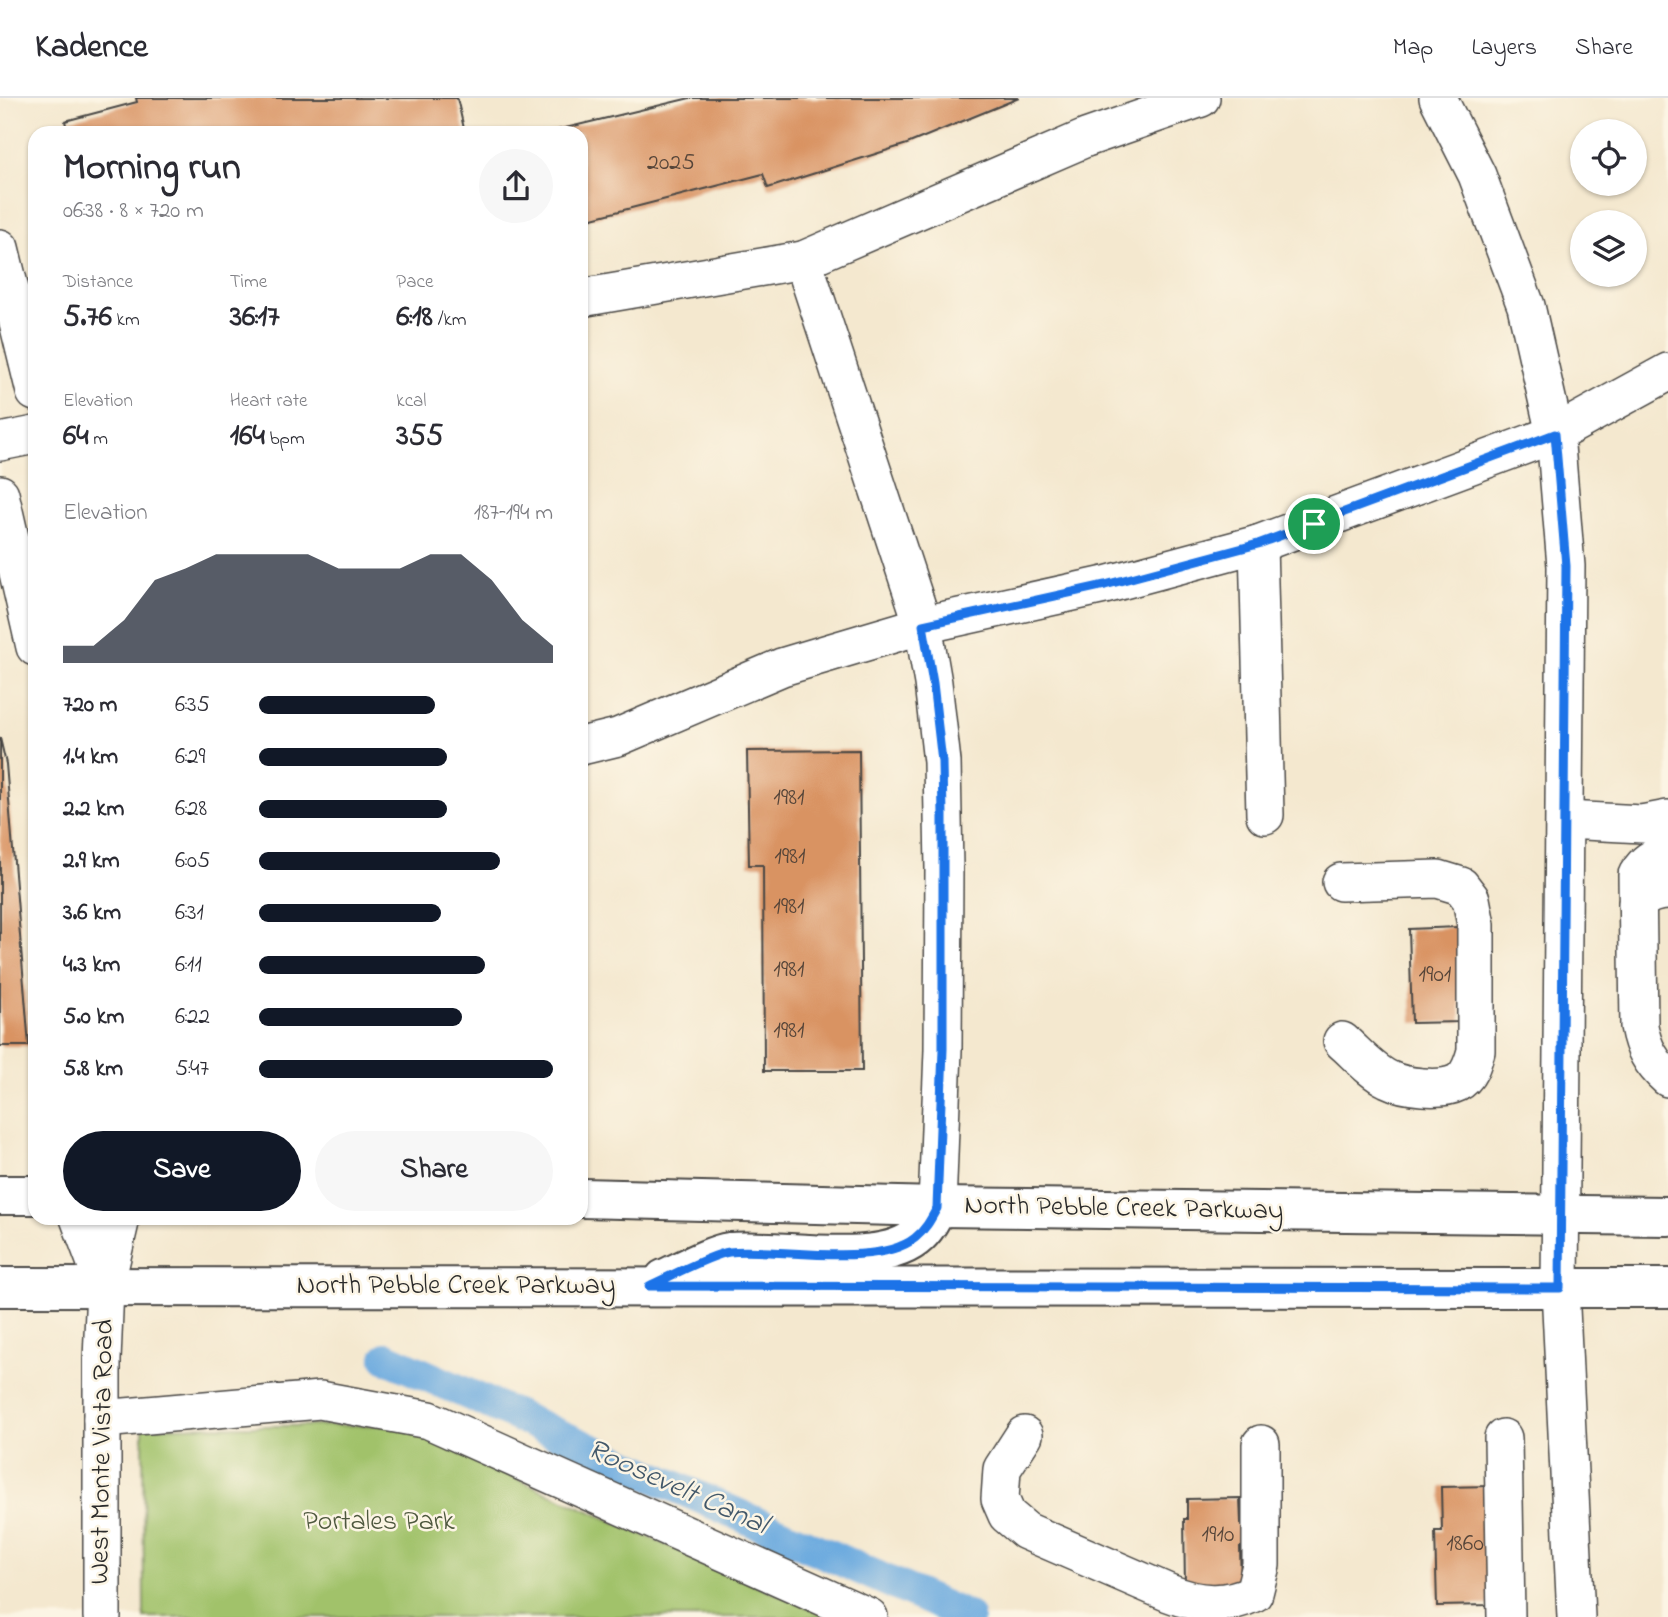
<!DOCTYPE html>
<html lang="en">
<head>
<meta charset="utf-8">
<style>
	:root { --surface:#fff; --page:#f7f7f7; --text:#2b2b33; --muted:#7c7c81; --line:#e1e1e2; --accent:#111827 }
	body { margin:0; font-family:"Indie Flower",sans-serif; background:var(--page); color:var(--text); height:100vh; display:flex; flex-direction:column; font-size:26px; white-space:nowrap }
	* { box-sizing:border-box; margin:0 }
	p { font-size:23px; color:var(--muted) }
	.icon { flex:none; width:38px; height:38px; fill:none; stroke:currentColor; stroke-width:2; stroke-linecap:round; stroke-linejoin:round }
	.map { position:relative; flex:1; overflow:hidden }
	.panel { position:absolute; left:28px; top:28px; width:560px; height:1099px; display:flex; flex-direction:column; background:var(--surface); border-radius:21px; box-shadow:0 2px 5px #0004 }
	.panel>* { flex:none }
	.controls { position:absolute; left:1570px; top:21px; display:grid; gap:14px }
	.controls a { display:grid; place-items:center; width:77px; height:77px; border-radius:50%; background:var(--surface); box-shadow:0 2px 5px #0004; font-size:35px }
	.pin { position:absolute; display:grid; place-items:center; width:60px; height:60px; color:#fff; margin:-30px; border:4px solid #fff; border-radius:50%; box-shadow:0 2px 7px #0007 }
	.round { display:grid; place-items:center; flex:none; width:74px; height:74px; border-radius:37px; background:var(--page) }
	.head { display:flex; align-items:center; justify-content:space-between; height:119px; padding:0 35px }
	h1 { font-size:38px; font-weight:800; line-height:52px }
	.stats { display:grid; grid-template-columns:repeat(3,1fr); gap:10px; height:119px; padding:7px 35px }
	.stats div { display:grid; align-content:center }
	.stats b { font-size:30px; font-weight:800 }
	.stats small { font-size:19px; font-weight:400 }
	.stats p { font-size:19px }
	.chart { height:196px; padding:14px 35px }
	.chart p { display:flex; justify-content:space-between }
	.chart svg { width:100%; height:126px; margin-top:7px; fill:var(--accent); opacity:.7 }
	.cta { display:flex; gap:14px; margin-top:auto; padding:14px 35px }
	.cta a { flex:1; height:80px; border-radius:42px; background:var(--accent); color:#fff; font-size:28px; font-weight:800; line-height:80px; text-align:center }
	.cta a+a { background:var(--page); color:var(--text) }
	ul { padding:0 35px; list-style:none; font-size:23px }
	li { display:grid; grid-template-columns:112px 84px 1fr; align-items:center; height:52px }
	li i { height:18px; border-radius:9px; background:var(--accent) }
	header { display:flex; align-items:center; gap:42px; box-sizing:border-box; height:98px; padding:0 35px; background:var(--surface); border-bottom:2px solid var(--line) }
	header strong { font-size:33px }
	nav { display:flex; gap:38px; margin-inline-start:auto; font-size:24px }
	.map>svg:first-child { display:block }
	.green { fill:#a1c26a; stroke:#66764a; stroke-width:2 }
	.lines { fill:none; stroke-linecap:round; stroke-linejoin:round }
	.canal { stroke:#6dabdf; stroke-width:32 }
	.building { fill:#d99362 }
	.minor-casing { stroke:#494744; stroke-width:40 }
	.major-casing { stroke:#494744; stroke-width:42 }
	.minor { stroke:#fff; stroke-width:37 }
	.major { stroke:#fff; stroke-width:38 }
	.route-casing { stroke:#fff; stroke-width:14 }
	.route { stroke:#1a73e8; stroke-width:9 }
	.labels { text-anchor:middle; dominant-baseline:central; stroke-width:5; stroke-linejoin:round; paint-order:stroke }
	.number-label { font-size:24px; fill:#564539 }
	.street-label { font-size:28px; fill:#2b2b2b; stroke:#fcf5e5 }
	.park-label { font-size:28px; fill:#4e583e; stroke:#fcf5e5 }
	.water-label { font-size:30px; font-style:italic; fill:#42586a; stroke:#fcf5e5 }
</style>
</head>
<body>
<header>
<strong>Kadence</strong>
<nav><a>Map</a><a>Layers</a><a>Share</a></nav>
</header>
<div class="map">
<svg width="1668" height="1519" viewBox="0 0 1668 1519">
	<rect width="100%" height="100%" fill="#fcf5e5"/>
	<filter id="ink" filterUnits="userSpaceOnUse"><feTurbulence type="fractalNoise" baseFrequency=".0143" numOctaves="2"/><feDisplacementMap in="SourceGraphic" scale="14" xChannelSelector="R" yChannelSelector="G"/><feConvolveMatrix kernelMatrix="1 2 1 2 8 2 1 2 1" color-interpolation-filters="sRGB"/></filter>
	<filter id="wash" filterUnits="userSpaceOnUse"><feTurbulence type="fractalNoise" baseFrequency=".00686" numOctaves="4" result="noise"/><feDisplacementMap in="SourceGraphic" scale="28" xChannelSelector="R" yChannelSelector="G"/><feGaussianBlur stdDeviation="1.57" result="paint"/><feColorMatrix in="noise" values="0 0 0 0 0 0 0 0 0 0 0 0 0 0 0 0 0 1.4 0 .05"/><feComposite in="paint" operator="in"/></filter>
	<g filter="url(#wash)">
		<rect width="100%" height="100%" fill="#f4e8cf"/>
		<path class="green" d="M395,1327L829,1519H144L143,1329Z"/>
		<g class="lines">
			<path class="canal" d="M387,1260L968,1519"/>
		</g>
		<g id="blocks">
			<g class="building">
				<path d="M136,0H457L465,35H68L65,23L137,4Z"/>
				<path d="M690,0H1019L907,46L768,90L763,76L581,123V35L549,34Z"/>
				<path d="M0,640L6,666L29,948H0Z"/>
				<path d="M859,652L862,973H764L763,767H749L747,653Z"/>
				<path d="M1458,829L1461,924L1412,925L1409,831Z"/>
				<path d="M1493,1388L1489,1507L1437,1508L1435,1433H1442L1441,1389Z"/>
				<path d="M1240,1400L1241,1425H1251L1252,1449H1240L1241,1487L1185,1488L1184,1421H1187V1401Z"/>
			</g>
		</g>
	</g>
	<g filter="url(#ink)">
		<use href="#blocks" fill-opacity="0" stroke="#494744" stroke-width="2"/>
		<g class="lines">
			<defs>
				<g id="minor">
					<path d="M1438,0L1477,77L1526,208L1555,336L1566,468L1560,1190L1576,1519"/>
					<path d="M0,150L35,294"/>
					<path d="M803,162L923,527L933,585L942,664L944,771L943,952L937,1109"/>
					<path d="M581,200L803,162L1086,40L1201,0"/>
					<path d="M0,344L35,337"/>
					<path d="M0,396L35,549"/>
					<path d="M1258,446L1265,717"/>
					<path d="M581,648L618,639L782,569L832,554L923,527L1105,487L1258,446L1555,336L1668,274"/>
					<path d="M1565,722L1642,726L1668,721"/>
					<path d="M1668,757C1652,758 1645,764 1637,777L1639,928C1643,950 1651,965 1668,980"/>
					<path d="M1341,784L1438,781L1461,788L1471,801L1476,827V953C1473,964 1469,979 1457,985C1441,993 1404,989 1388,981C1371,973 1356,955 1342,943"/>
					<path d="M1637,806C1645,797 1656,793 1668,793"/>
					<path d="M79,1120L105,1189"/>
					<path d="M102,1321L320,1302L429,1322L869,1519"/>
					<path d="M1024,1337L1002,1371L1000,1401L1007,1417L1026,1433L1169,1495C1199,1507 1225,1509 1254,1495L1261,1467V1346"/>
					<path d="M1503,1340L1506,1519"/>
					<path d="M102,1519V1262L105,1189L121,1120"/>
				</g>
				<g id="major">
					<path d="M0,1097H35"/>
					<path d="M581,1100L937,1109L1668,1118"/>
					<path d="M664,1181C680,1174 713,1156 729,1154C778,1149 876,1171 915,1140C926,1131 931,1121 937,1109"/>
					<path d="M0,1189L1668,1190"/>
				</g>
			</defs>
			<use href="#minor" class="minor-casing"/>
			<use href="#major" class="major-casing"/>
			<use href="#minor" class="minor"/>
			<use href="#major" class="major"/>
		</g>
	</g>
	<g class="lines" filter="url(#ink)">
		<defs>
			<path id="route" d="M1555,336L1566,468L1560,1190L649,1188C667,1180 712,1156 729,1154C778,1149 876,1171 915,1140C926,1131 931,1121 937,1110L943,951V717L942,664L933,585L923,527L1105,487L1258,446Z"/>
		</defs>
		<use href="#route" class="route-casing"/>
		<use href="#route" class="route"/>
	</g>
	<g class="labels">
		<g class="number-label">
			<text x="671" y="65">2025</text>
			<text x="789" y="700">1981</text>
			<text x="790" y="759">1981</text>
			<text x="789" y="809">1981</text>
			<text x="789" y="872">1981</text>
			<text x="1435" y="877">1901</text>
			<text x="789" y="933">1981</text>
			<text x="1218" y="1437">1910</text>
			<text x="1465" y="1446">1860</text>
		</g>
		<g class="street-label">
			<text transform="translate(1124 1111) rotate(1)">North Pebble Creek Parkway</text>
			<text x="456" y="1188">North Pebble Creek Parkway</text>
			<text transform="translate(103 1354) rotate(-89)">West Monte Vista Road</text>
		</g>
		<g class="park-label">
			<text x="379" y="1424">Portales Park</text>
		</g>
		<g class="water-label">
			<text transform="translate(677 1390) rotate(24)">Roosevelt Canal</text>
		</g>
	</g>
</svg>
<div class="controls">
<a><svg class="icon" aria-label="locate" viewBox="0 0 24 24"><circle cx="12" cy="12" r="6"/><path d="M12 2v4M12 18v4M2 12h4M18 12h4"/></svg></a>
<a><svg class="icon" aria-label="layers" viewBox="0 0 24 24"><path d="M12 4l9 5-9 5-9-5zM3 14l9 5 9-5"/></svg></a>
</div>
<div class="pin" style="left:1314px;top:426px;background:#1e9e55"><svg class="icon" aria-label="arrive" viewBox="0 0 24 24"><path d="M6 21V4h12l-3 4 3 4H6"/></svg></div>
<section class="panel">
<div class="head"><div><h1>Morning run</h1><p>06:38 · 8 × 720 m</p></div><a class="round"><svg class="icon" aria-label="share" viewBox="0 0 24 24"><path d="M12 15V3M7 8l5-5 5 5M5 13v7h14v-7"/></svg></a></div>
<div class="stats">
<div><p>Distance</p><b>5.76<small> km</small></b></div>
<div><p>Time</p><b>36:17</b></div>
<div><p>Pace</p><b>6:18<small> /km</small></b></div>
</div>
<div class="stats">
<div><p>Elevation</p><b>64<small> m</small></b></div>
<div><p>Heart rate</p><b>164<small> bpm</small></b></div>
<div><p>kcal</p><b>355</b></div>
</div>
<div class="chart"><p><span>Elevation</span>187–194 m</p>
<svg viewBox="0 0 160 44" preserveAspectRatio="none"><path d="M0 44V38L10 38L20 29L30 15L40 11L50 6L60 6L70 6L80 6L90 11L100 11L110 11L120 6L130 6L140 15L150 29L160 38V44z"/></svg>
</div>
<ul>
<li><b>720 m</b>6:35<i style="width:60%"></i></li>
<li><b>1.4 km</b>6:29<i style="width:64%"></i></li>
<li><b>2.2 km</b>6:28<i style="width:64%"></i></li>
<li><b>2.9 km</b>6:05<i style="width:82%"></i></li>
<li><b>3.6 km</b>6:31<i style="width:62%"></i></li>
<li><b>4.3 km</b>6:11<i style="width:77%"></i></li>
<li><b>5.0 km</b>6:22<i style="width:69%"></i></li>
<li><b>5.8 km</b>5:47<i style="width:100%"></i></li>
</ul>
<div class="cta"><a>Save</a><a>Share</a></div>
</section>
</div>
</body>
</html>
